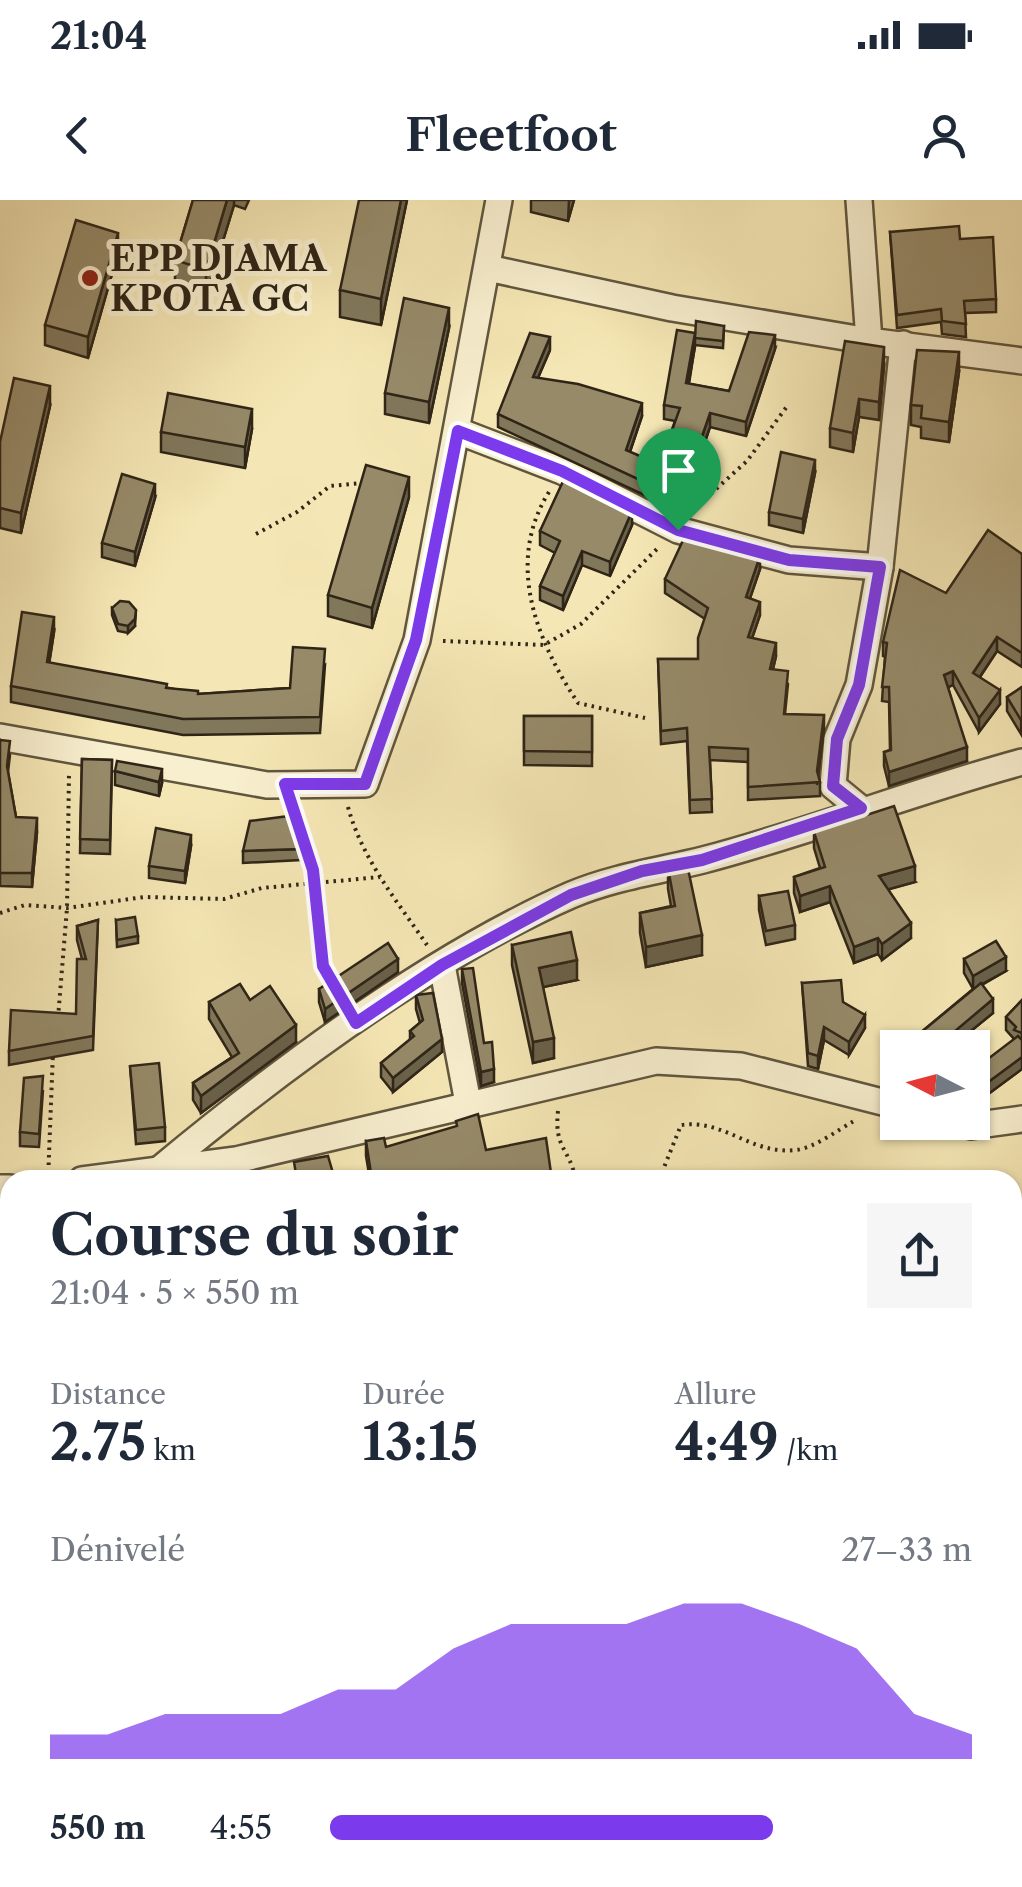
<!DOCTYPE html>
<html lang="fr">
<head>
<meta charset="utf-8">
<style>
	:root { --surface:#fff; --page:#f6f6f7; --text:#1f2937; --muted:#747a83; --accent:#7c3aed }
	body { margin:0; font-family:"Libre Caslon Text",serif; background:var(--page); color:var(--text); height:100vh; display:flex; flex-direction:column; font-size:38px; white-space:nowrap }
	* { box-sizing:border-box; margin:0 }
	p { font-size:32px; color:var(--muted) }
	.icon { flex:none; width:55px; height:55px; fill:none; stroke:currentColor; stroke-width:2; stroke-linecap:round; stroke-linejoin:round }
	.map { position:relative; flex:1; overflow:hidden }
	.sheet { position:absolute; left:0px; top:970px; width:1022px; height:718px; display:flex; flex-direction:column; background:var(--surface); border-radius:30px 30px 0 0; box-shadow:0 2px 8px #0004 }
	.sheet>* { flex:none }
	.needle { width:65px; rotate:276deg }
	.controls { position:absolute; left:880px; top:830px; display:grid; gap:20px }
	.controls a { display:grid; place-items:center; width:110px; height:110px; border-radius:0px; background:var(--surface); box-shadow:0 2px 8px #0004; font-size:50px }
	.pin { position:absolute; display:grid; place-items:center; width:85px; height:85px; color:#fff; margin:-102px -42px; border-radius:50% 50% 50% 0; rotate:-45deg; box-shadow:0 0 10px #0007 }
	.pin .icon { rotate:45deg }
	.round { display:grid; place-items:center; flex:none; width:105px; height:105px; border-radius:0px; background:var(--page) }
	.overview { display:flex; align-items:center; justify-content:space-between; height:170px; padding:0 50px }
	h1 { font-size:55px; font-weight:700; line-height:75px }
	.stats { display:grid; grid-template-columns:repeat(3,1fr); gap:15px; height:170px; padding:10px 50px }
	.stats div { display:grid; align-content:center }
	.stats b { font-size:50px; font-weight:700 }
	.stats small { font-size:28px; font-weight:400 }
	.stats p { font-size:28px }
	.chart { height:280px; padding:20px 50px }
	.chart p { display:flex; justify-content:space-between }
	.chart svg { width:100%; height:180px; margin-top:10px; fill:var(--accent); opacity:.7 }
	ul { padding:0 50px; list-style:none; font-size:32px }
	li { display:grid; grid-template-columns:160px 120px 1fr; align-items:center; height:75px }
	li i { height:25px; border-radius:12px; background:var(--accent) }
	.status { display:flex; justify-content:space-between; align-items:center; height:70px; padding:0 50px; background:var(--surface); direction:ltr }
	.status svg { height:28px; fill:currentColor }
	header { display:flex; justify-content:space-between; align-items:center; height:130px; padding:0 50px; background:var(--surface); font-size:45px; font-weight:700 }
	.map>svg:first-child { display:block }
	.lines { fill:none; stroke-linecap:round; stroke-linejoin:round }
	.street-casing { stroke:#60563e; stroke-width:30 }
	.path { stroke:#2f2517; stroke-width:4; stroke-dasharray:2.5 5; stroke-linecap:butt }
	.street { stroke:#f8efcf; stroke-width:25 }
	.wall { fill:#81775a; stroke:#2f2517; stroke-width:2.5 }
	.shaded-wall { fill:#69614a; stroke:#2f2517; stroke-width:2.5 }
	.building { fill:#968a69; stroke:#2f2517; stroke-width:2.5 }
	.route-casing { stroke:#fff; stroke-width:20 }
	.route { stroke:#7c3aed; stroke-width:12 }
	.poi-dot { fill:#8f2418; stroke:#f8efcf; stroke-width:4 }
	.labels { text-anchor:middle; dominant-baseline:central; stroke-width:10; stroke-linejoin:round; paint-order:stroke }
	.poi-label { font-size:35px; font-weight:bold; fill:#2f2517; stroke:#f8efcf; text-anchor:start }
</style>
</head>
<body>
<div class="status"><b>21:04</b><svg viewBox="0 0 49 12"><path d="M0 12V9h3v3zM5 12V6h3v6zM10 12V3h3v9zM15 12V0h3v12zM26 1h20v11H26zM47 4h2v5h-2z"/></svg></div>
<header><svg class="icon" aria-label="back" viewBox="0 0 24 24"><path d="M15 5l-7 7 7 7"/></svg>Fleetfoot<svg class="icon" aria-label="person" viewBox="0 0 24 24"><circle cx="12" cy="8" r="4"/><path d="M4 21q1-7 8-7t8 7"/></svg></header>
<div class="map">
<svg width="1022" height="1687" viewBox="0 0 1022 1687">
	<rect width="100%" height="100%" fill="#f5e7b5"/>
	<filter id="stains"><feTurbulence type="fractalNoise" baseFrequency=".002" numOctaves="4"/><feColorMatrix values="0 0 0 0 .2 0 0 0 0 .09 0 0 0 0 .02 0 0 0 .5 -.17"/></filter>
	<radialGradient id="worn" r=".72"><stop offset=".6" stop-color="#630" stop-opacity="0"/><stop offset="1" stop-color="#630" stop-opacity=".3"/></radialGradient>
	<g class="lines">
		<defs>
			<g id="street">
				<path d="M859,0L869,141L1022,161"/>
				<path d="M488,68L672,108L869,141"/>
				<path d="M458,231L562,271L678,330L789,360L880,367L903,144"/>
				<path d="M0,537L267,585L365,584L417,440L499,0"/>
				<path d="M861,609L833,586L837,539L859,485L880,367"/>
				<path d="M442,765L468,903"/>
				<path d="M958,922L971,926L1022,919"/>
				<path d="M161,968C278,871 432,756 571,695C614,677 658,671 703,660C810,632 915,591 1022,562"/>
				<path d="M82,980L236,960L656,861L741,866L898,906"/>
				<path d="M0,988H10"/>
			</g>
		</defs>
		<use href="#street" class="street-casing"/>
		<g class="path">
			<path d="M549,292C505,362 536,440 578,503L645,518"/>
			<path d="M694,309L747,261L788,205"/>
			<path d="M256,334L297,312L330,286L362,283"/>
			<path d="M443,441L544,445L581,424L658,348"/>
			<path d="M348,607C362,659 397,701 427,745"/>
			<path d="M293,608L313,670L323,766L332,782"/>
			<path d="M0,713L25,705L67,708L144,697L224,699L262,688L380,677"/>
			<path d="M58,818L67,708L69,573"/>
			<path d="M558,911C554,949 569,947 576,980"/>
			<path d="M48,980L53,852"/>
			<path d="M659,980L681,925C726,919 750,955 796,950C814,948 838,930 854,921"/>
			<path d="M0,1122L10,1121"/>
			<path d="M0,1177L10,1181"/>
			<path d="M1012,1294L1022,1299"/>
			<path d="M1012,1471L1022,1449"/>
			<path d="M1012,1563L1022,1574"/>
			<path d="M1012,1623H1022"/>
			<path d="M687,1678L689,1687"/>
			<path d="M212,1687L219,1678"/>
			<path d="M339,1687L345,1678"/>
			<path d="M874,1687L881,1678"/>
		</g>
		<use href="#street" class="street"/>
	</g>
	<g class="wall">
		<path d="M193,0H249L245,9L234,5L206,96L175,87V60Z"/>
		<path d="M407,0L381,125L340,117V90Z"/>
		<path d="M531,0H574L568,21L531,12Z"/>
		<path d="M890,32L960,39L996,99V112L965,113L966,137L942,134L941,122L897,128Z"/>
		<path d="M118,53L88,158L45,145V125Z"/>
		<path d="M724,126L723,148L695,145L689,184L729,191L775,149L746,236L710,227L693,277L664,267V253L675,221L664,219V205L694,133Z"/>
		<path d="M449,128L429,223L385,214V193Z"/>
		<path d="M550,150L538,178L642,216L630,252L663,278L655,300L498,227V214Z"/>
		<path d="M884,166L879,220L859,217L853,252L830,247V228Z"/>
		<path d="M959,172L949,242L921,238V227L911,225V205Z"/>
		<path d="M50,206L21,333L0,328V242Z"/>
		<path d="M252,229L245,268L161,252V232Z"/>
		<path d="M815,273L803,333L769,325V312Z"/>
		<path d="M409,297L372,428L328,416V395Z"/>
		<path d="M155,298L135,366L102,357V343Z"/>
		<path d="M632,325L610,376L582,365L563,410L540,400V386L555,353L540,345V331Z"/>
		<path d="M1022,354V467L997,451L980,477L1000,504L979,532L953,485L948,487L967,561L889,586L884,566V552L890,550L889,502L882,501L885,457L883,456V442L946,393Z"/>
		<path d="M760,369L750,398L760,415L752,438L776,456L773,469L788,484L785,514L824,528L818,575L820,582V596L748,600V562L710,560L712,612L690,613L687,541L661,544L658,459H698L705,419L665,393V379Z"/>
		<path d="M112,408L135,426L128,433L118,431L112,415Z"/>
		<path d="M54,432L49,463L198,494L290,488L325,465L320,533L183,535L11,502V486Z"/>
		<path d="M1022,487L1021,534L1007,511V497Z"/>
		<path d="M524,516H592V566L524,565Z"/>
		<path d="M0,540L10,555L8,572L16,617L37,632L32,687L0,686Z"/>
		<path d="M82,559L112,560L110,654L80,653Z"/>
		<path d="M115,571L162,583L159,596L115,585Z"/>
		<path d="M814,632L915,682L888,689L911,738L882,760L878,754L854,763L830,702L800,712L794,693V677L820,668L814,648Z"/>
		<path d="M191,646L185,683L149,678V666Z"/>
		<path d="M301,649V660L243,663V651Z"/>
		<path d="M668,668L702,755L646,767L640,733V713L671,706L668,689Z"/>
		<path d="M759,696L795,725V739L766,745L759,710Z"/>
		<path d="M98,720L93,850L9,865V851L76,814L82,759L77,740V726Z"/>
		<path d="M116,720L138,736V743L117,747Z"/>
		<path d="M512,745L577,780L543,787L554,858L533,863L512,765Z"/>
		<path d="M964,759L1006,771L982,785L993,813L950,848H902L973,789L964,773Z"/>
		<path d="M462,769L494,882L481,886L462,783Z"/>
		<path d="M398,772L325,822L319,802V789Z"/>
		<path d="M802,783L843,802L865,828L849,855L824,840L818,869L808,866Z"/>
		<path d="M416,795L442,852L393,892L381,877V863L410,840V831L420,823L416,809Z"/>
		<path d="M250,800L296,842L201,913L193,900V883L232,857L209,819V802Z"/>
		<path d="M1022,800V869L972,906L1014,839L1006,830V817Z"/>
		<path d="M898,851V869L895,867V854Z"/>
		<path d="M130,866L165,927V941L136,944Z"/>
		<path d="M43,890L39,947L20,946V932Z"/>
		<path d="M366,941L386,947L486,950L552,980H370L366,956Z"/>
		<path d="M10,1060V1103L0,1105V1061Z"/>
		<path d="M10,1198V1240L3,1237L0,1246V1212Z"/>
		<path d="M0,1262L10,1266V1300L0,1296Z"/>
		<path d="M0,1338L10,1342V1365L3,1385L0,1384Z"/>
		<path d="M948,1678H1012L1022,1687H951L948,1686Z"/>
	</g>
	<g class="shaded-wall">
		<path d="M227,0H234V5L206,96V70Z"/>
		<path d="M401,0H407L381,125V99Z"/>
		<path d="M569,0H574L568,21Z"/>
		<path d="M118,33V53L88,158V137Z"/>
		<path d="M449,108V128L429,223V202Z"/>
		<path d="M695,133V147L686,197V183Z"/>
		<path d="M775,135V149L746,236V222Z"/>
		<path d="M550,137V150L533,189V177Z"/>
		<path d="M884,147V166L879,220V202Z"/>
		<path d="M959,152V172L949,242V222Z"/>
		<path d="M50,186V206L21,333V313Z"/>
		<path d="M859,199V217L853,252V233Z"/>
		<path d="M642,203V216L626,263V250Z"/>
		<path d="M252,209V229L245,268V247Z"/>
		<path d="M710,213V227L693,277V263Z"/>
		<path d="M815,260V273L803,333V319Z"/>
		<path d="M663,266V278L655,300V287Z"/>
		<path d="M409,277V297L372,428V408Z"/>
		<path d="M155,284V298L135,366V352Z"/>
		<path d="M632,311V325L610,376V362Z"/>
		<path d="M582,351V365L563,410V396Z"/>
		<path d="M760,356V369L746,410V397Z"/>
		<path d="M760,402V415L748,450V437Z"/>
		<path d="M136,410L135,426L128,433V426Z"/>
		<path d="M54,417V432L47,478V462Z"/>
		<path d="M997,437V451L973,487V473Z"/>
		<path d="M776,443V456L770,482V469Z"/>
		<path d="M953,471V485L944,489V475Z"/>
		<path d="M1000,490V504L979,532V518Z"/>
		<path d="M824,515V528L817,585V571Z"/>
		<path d="M967,547V561L889,586V572Z"/>
		<path d="M162,569V583L159,596V582Z"/>
		<path d="M37,618V632L32,687V673Z"/>
		<path d="M191,635V646L185,683V671Z"/>
		<path d="M915,666V682L879,692V676Z"/>
		<path d="M830,686V702L800,712V696Z"/>
		<path d="M911,723V738L882,760V744Z"/>
		<path d="M702,735V755L646,767V747Z"/>
		<path d="M878,738V754L854,763V747Z"/>
		<path d="M1006,757V771L973,789V776Z"/>
		<path d="M398,759V772L325,822V809Z"/>
		<path d="M577,760V780L539,788V768Z"/>
		<path d="M993,799V813L950,848H934Z"/>
		<path d="M865,815V828L849,855V842Z"/>
		<path d="M296,825V842L201,913V896Z"/>
		<path d="M824,827V840L818,869V856Z"/>
		<path d="M554,838V858L533,863V842Z"/>
		<path d="M442,839V852L393,892V878Z"/>
		<path d="M1022,857V869L972,906V894Z"/>
		<path d="M494,869V882L481,886V872Z"/>
		<path d="M1022,1218V1232L1012,1250V1236Z"/>
		<path d="M10,1351V1365L3,1385V1371Z"/>
	</g>
	<g class="building">
		<path d="M193,0H227L206,70L175,60Z"/>
		<path d="M359,0H401L381,99L340,90Z"/>
		<path d="M76,20L118,33L88,137L45,125Z"/>
		<path d="M959,26L960,39L993,37L996,99L964,101L966,124L942,121L941,109L897,115L890,32Z"/>
		<path d="M404,98L449,108L429,202L385,193Z"/>
		<path d="M696,121L724,126L723,141L695,138Z"/>
		<path d="M677,130L695,133L686,183L729,191L749,132L775,135L746,222L710,213L693,263L664,253L680,208L664,205Z"/>
		<path d="M530,133L550,137L533,177L578,184L642,203L626,250L663,266L655,287L498,214Z"/>
		<path d="M845,141L884,147L879,202L859,199L853,233L830,228Z"/>
		<path d="M917,150L959,152L949,222L921,218L922,206L911,205Z"/>
		<path d="M14,178L50,186L21,313L0,308V242Z"/>
		<path d="M168,193L252,209L245,247L161,232Z"/>
		<path d="M781,252L815,260L803,319L769,312Z"/>
		<path d="M366,265L409,277L372,408L328,395Z"/>
		<path d="M122,274L155,284L135,352L102,343Z"/>
		<path d="M565,277L632,311L610,362L582,351L563,396L540,386L560,341L540,331Z"/>
		<path d="M988,330L1022,354V453L997,437L973,473L1000,490L979,518L953,471L944,475L967,547L889,572L884,552L891,550L889,487H882L887,443L883,442L900,370L946,393Z"/>
		<path d="M685,336L760,356L746,397L760,402L748,437L776,443L770,469L788,471L784,514L824,515L817,571L820,582L748,587V549L709,547L712,599L690,600L687,528L661,531L658,459H698V438L708,408L665,379Z"/>
		<path d="M120,401L129,402L136,410L135,419L128,426L118,424L112,408Z"/>
		<path d="M22,412L54,417L47,462L167,484L166,488L198,491V494L290,488L293,447L325,449L320,517L183,519L11,486Z"/>
		<path d="M1022,487V519L1021,520L1007,497Z"/>
		<path d="M524,516H592V552L524,551Z"/>
		<path d="M0,540L10,541L7,566L16,617L37,618L32,673H0Z"/>
		<path d="M82,559L112,560L110,640L80,639Z"/>
		<path d="M117,561L162,569L159,582L115,571Z"/>
		<path d="M894,606L915,666L879,676L911,723L882,744L878,738L854,747L830,686L800,696L794,677L825,667L814,632Z"/>
		<path d="M297,615L301,649L243,651L250,621Z"/>
		<path d="M156,628L191,635L185,671L149,666Z"/>
		<path d="M687,664L702,735L646,747L640,713L675,706L668,668Z"/>
		<path d="M788,691L795,725L766,731L759,696Z"/>
		<path d="M135,717L138,736L117,740L116,720Z"/>
		<path d="M98,720L93,836L9,851L11,810L76,814L77,759H86L77,726Z"/>
		<path d="M571,732L577,760L539,768L554,838L533,842L512,745Z"/>
		<path d="M996,741L1006,757L973,776L964,759Z"/>
		<path d="M388,743L398,759L325,809L319,789Z"/>
		<path d="M473,768L484,843L492,842L494,869L481,872L462,769Z"/>
		<path d="M841,780L843,802L865,815L849,842L824,827L818,856L808,853L802,783Z"/>
		<path d="M981,783L993,799L935,848H902Z"/>
		<path d="M240,784L250,800L270,786L296,825L201,896L193,883L239,853L209,802Z"/>
		<path d="M433,793L442,839L393,878L381,863L414,836L410,831L423,820L416,795Z"/>
		<path d="M1022,800V833L1014,830L1016,827L1006,817Z"/>
		<path d="M1018,836L1022,840V857L972,894V871Z"/>
		<path d="M159,863L165,927L136,930L130,866Z"/>
		<path d="M43,876L39,934L20,932L24,878Z"/>
		<path d="M478,914L486,950L546,938L552,980H372L366,941L384,938L386,947L457,926L456,921Z"/>
		<path d="M328,956L335,980H297L294,962Z"/>
		<path d="M251,974L252,980H231V977Z"/>
		<path d="M622,975L635,980H620Z"/>
		<path d="M10,1060V1090L0,1092V1061Z"/>
		<path d="M6,1197L10,1198V1226L0,1222V1212Z"/>
		<path d="M1012,1208L1022,1213V1218L1012,1236Z"/>
		<path d="M0,1263L10,1266V1286L0,1282Z"/>
		<path d="M0,1338L10,1342V1351L3,1371L0,1370Z"/>
		<path d="M1012,1661L1022,1663V1687H990L963,1678H1012Z"/>
	</g>
	<g class="lines">
		<defs>
			<path id="route" d="M458,231L562,271L678,330L789,360L880,367L859,485L837,539L833,586L861,608L702,660L642,671L571,695L442,765L356,823L323,766L313,670L285,584H365L416,440Z"/>
		</defs>
		<use href="#route" class="route-casing"/>
		<use href="#route" class="route"/>
	</g>
	<circle class="poi-dot" cx="90" cy="78" r="10"/>
	<g class="labels">
		<g class="poi-label">
			<text x="110" y="58">EPP DJAMA<tspan x="110" dy="40">KPOTA GC</tspan></text>
		</g>
	</g>
	<rect width="100%" height="100%" filter="url(#stains)"/>
	<rect width="100%" height="100%" fill="url(#worn)"/>
</svg>
<div class="controls">
<a><svg class="needle" viewBox="-14 -14 28 28"><path d="M0-13l5 13h-10z" fill="#e53935"/><path d="M0 13l5-13h-10z" fill="#747a83"/></svg></a>
</div>
<div class="pin" style="left:678px;top:330px;background:#1e9e55"><svg class="icon" aria-label="arrive" viewBox="0 0 24 24"><path d="M6 21V4h12l-3 4 3 4H6"/></svg></div>
<section class="sheet">
<div class="overview"><div><h1>Course du soir</h1><p>21:04 · 5 × 550 m</p></div><a class="round"><svg class="icon" aria-label="share" viewBox="0 0 24 24"><path d="M12 15V3M7 8l5-5 5 5M5 13v7h14v-7"/></svg></a></div>
<div class="stats">
<div><p>Distance</p><b>2.75<small> km</small></b></div>
<div><p>Durée</p><b>13:15</b></div>
<div><p>Allure</p><b>4:49<small> /km</small></b></div>
</div>
<div class="chart"><p><span>Dénivelé</span>27–33 m</p>
<svg viewBox="0 0 160 44" preserveAspectRatio="none"><path d="M0 44V38L10 38L20 33L30 33L40 33L50 27L60 27L70 17L80 11L90 11L100 11L110 6L120 6L130 11L140 17L150 33L160 38V44z"/></svg>
</div>
<ul>
<li><b>550 m</b>4:55<i style="width:69%"></i></li>
</ul>
</section>
</div>
</body>
</html>
